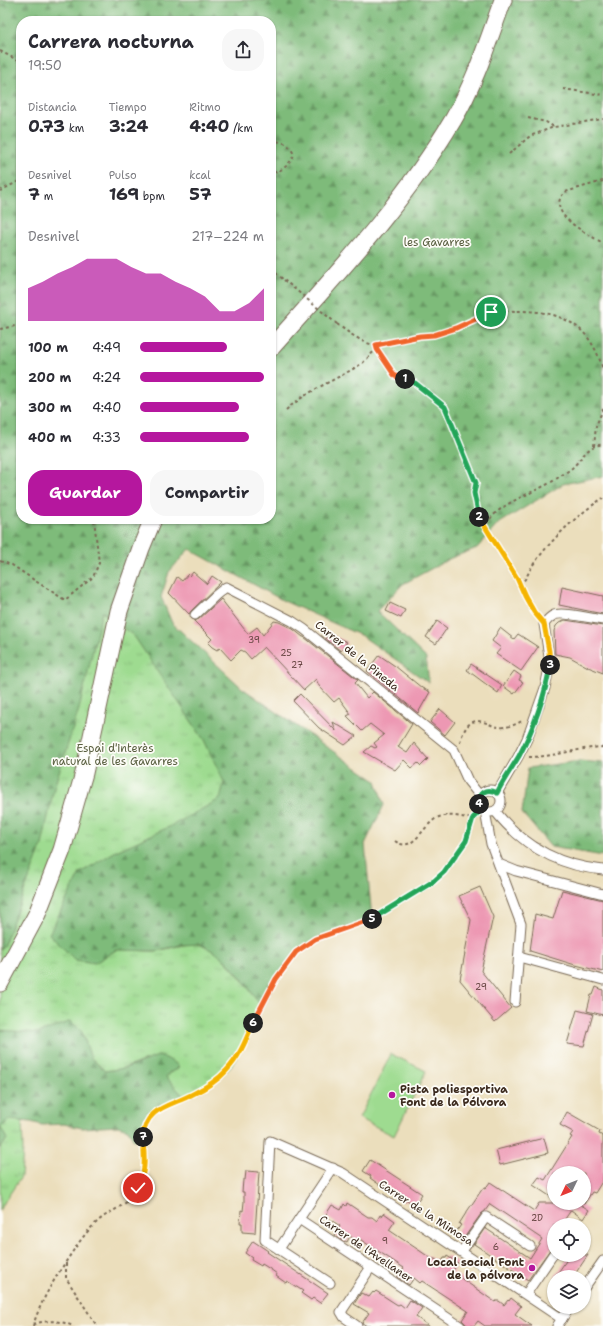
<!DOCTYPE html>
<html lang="es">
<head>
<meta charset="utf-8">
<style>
	:root { --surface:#fff; --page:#f7f7f7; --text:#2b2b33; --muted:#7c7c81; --accent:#b5179e }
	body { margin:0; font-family:"Shantell Sans",sans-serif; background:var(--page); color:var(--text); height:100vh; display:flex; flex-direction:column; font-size:15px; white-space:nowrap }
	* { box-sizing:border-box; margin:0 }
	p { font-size:13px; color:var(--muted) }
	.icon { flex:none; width:22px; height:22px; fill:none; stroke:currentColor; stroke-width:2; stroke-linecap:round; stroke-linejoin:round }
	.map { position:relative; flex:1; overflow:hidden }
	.panel { position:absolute; left:16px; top:16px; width:260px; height:508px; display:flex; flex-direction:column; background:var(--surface); border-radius:16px; box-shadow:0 1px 3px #0004 }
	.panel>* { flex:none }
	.needle { width:26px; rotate:227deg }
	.fabs { position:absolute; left:547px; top:1166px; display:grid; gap:8px }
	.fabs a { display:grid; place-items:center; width:44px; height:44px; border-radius:50%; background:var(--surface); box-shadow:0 1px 3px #0004; font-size:20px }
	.pin { position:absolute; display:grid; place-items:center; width:34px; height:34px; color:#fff; margin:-17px; border:2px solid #fff; border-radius:50%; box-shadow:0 1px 4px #0007 }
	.km { position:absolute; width:20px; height:20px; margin:-10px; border-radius:50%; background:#222; color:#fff; font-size:11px; line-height:20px; text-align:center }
	.round { display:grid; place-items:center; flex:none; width:42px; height:42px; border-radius:16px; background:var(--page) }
	.headline { display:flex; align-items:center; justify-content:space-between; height:68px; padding:0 12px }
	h1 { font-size:18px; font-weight:700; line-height:30px }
	.stats { display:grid; grid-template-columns:repeat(3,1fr); gap:6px; height:68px; padding:4px 12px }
	.stats div { display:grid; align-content:center }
	.stats b { font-size:17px; font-weight:700 }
	.stats small { font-size:11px; font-weight:400 }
	.stats p { font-size:11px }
	.chart { height:112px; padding:8px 12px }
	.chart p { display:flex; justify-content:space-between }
	.chart svg { width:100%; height:72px; margin-top:4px; fill:var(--accent); opacity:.7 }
	.cta { display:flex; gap:8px; margin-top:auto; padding:8px 12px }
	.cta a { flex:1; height:46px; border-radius:16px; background:var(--accent); color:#fff; font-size:16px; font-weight:700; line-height:46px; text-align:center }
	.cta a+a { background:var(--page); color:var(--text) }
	ul { padding:0 12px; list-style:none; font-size:13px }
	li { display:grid; grid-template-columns:64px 48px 1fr; align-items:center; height:30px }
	li i { height:10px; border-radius:5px; background:var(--accent) }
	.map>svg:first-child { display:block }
	.grass { fill:url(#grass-tufts); stroke:#6c8257; fill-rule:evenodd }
	.forest { fill:url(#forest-firs); stroke:#5c724c; fill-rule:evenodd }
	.pitch { fill:#9edb90; stroke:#6c8257 }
	.building { fill:#ed98b3 }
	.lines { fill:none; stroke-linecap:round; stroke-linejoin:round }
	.street-casing { stroke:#796955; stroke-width:11 }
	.highway-casing { stroke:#796955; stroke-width:19 }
	.path { stroke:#796955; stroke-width:2; stroke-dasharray:3 3; stroke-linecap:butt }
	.street { stroke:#fff; stroke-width:9 }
	.highway { stroke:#fff; stroke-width:17 }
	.path-bridge { stroke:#796955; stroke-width:2; stroke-dasharray:3 3; stroke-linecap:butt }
	.split-1-casing { stroke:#fff; stroke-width:8 }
	.split-2-casing { stroke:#fff; stroke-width:8 }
	.split-3-casing { stroke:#fff; stroke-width:8 }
	.split-4-casing { stroke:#fff; stroke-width:8 }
	.split-5-casing { stroke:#fff; stroke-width:8 }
	.split-6-casing { stroke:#fff; stroke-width:8 }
	.split-7-casing { stroke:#fff; stroke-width:8 }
	.split-8-casing { stroke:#fff; stroke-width:8 }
	.split-1 { stroke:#f0652b; stroke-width:5 }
	.split-2 { stroke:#22a559; stroke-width:5 }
	.split-3 { stroke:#f5b400; stroke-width:5 }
	.split-4 { stroke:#22a559; stroke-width:5 }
	.split-5 { stroke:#22a559; stroke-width:5 }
	.split-6 { stroke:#f0652b; stroke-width:5 }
	.split-7 { stroke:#f5b400; stroke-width:5 }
	.split-8 { stroke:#f5b400; stroke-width:5 }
	.poi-dot { fill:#b5179e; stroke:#fdfcf7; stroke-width:1.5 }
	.labels { text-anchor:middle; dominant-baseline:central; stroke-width:3.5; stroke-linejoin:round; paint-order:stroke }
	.number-label { font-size:9px; fill:#684643 }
	.park-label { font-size:11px; fill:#595f40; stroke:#fdfcf7 }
	.street-label { font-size:11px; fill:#3b2a1e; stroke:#fdfcf7 }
	.poi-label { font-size:11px; font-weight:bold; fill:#3b2a1e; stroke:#fdfcf7; text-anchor:start }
</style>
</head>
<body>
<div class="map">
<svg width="603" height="1326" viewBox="0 0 603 1326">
	<defs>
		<pattern id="grass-tufts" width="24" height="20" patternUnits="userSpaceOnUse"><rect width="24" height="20" fill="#9edb90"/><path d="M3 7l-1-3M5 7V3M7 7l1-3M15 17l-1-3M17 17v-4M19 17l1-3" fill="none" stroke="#89bc7c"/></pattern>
		<pattern id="forest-firs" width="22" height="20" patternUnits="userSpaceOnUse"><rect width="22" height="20" fill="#7ebb7a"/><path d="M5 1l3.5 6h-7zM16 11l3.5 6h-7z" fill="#689863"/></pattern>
	</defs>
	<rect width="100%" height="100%" fill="#fdfcf7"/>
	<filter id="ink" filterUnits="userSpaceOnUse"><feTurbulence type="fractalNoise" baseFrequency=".025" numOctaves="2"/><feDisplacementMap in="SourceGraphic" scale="8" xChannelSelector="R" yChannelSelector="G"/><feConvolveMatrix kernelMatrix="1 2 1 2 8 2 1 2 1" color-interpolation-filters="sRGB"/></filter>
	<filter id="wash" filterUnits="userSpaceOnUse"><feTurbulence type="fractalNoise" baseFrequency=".012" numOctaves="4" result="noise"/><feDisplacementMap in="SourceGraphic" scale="16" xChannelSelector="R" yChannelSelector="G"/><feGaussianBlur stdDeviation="0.9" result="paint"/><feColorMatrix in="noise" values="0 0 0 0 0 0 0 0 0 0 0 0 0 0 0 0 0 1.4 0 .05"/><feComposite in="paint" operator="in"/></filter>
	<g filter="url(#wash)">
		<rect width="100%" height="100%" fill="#ebdebc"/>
		<path class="grass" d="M0,0H545L374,513L107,547L260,745L108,954C111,953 114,951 116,950C126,948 145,952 156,951C170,949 184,943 198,944C221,947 249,989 262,1007C252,1025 245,1045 234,1062C222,1079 203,1090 185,1098L166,1077L169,1073L178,1069V1065L143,1061L125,1068L105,1071L91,1058L30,1093L22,1122L23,1149L21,1177L5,1201L0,1211ZM21,21H271V519H21Z"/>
		<g class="forest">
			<path d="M0,0H603V476L563,484L498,524L477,548L451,558L403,584L377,611L426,658L429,683L362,636L284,601L189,549L169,572L161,597L172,623L242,688L376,781L384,805L365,844L372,919L315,939L302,947L289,961L276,979L262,1007L242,979L227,962L215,952L199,944L181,945L156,951L116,950L95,963L75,960L49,934L80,873L116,851L171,826L220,799L224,782L204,740L134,636L102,612L79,709L54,788L42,845L5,942L0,950ZM21,21H271V519H21Z"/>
			<path d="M580,761L603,763V856L551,847L522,813L528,768Z"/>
			<path d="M71,1021L82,1032L91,1058L105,1071L125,1068L158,1056L166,1058L178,1065V1069L169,1073L166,1077L185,1098C171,1104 150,1110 144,1126C143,1130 143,1134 143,1138L134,1140L128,1129L118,1126L82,1128L64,1124L42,1125L31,1122L9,1120L1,1128L7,1139L0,1149V1030L39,1033Z"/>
		</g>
		<path class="pitch" d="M391,1054L426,1071L394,1136L359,1118Z"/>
		<g id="blocks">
			<g class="building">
				<path d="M193,572L207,584L212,576L221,582L191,611L189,614L169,593L177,577L182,581L188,574L190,576Z"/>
				<path d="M562,587L603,596V614L559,605Z"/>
				<path d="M221,599L248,634L257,627L263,635L274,621L279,622L293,629L303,637H304L358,680L355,683L367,698L373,692L412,724L398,747L407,753L414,743L428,759L421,766L418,763L412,768L404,760L395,770L364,752L371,746L375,748L377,747L374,743L384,735L370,724L362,731L347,716L351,714L339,698L334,702L319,686L316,679L304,690L264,647L251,659L245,652L241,650L231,660L220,648L217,650L212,647L208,643L212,639L194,621L199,619Z"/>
				<path d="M390,603L405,610L401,618L386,611Z"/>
				<path d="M565,620L603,626V673L588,667L570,657L555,654L554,631L556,626L559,623Z"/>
				<path d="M437,621L447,628L436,644L426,637Z"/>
				<path d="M500,628L514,639L518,634L538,647L521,671L496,654L501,648L492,641Z"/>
				<path d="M329,634L347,642L341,651L325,639Z"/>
				<path d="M379,655L395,666L422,688L430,692L418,713L367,671Z"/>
				<path d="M471,664L502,685L498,693L467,670Z"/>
				<path d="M514,671L521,676L519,680L523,682L514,694L503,686Z"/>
				<path d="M300,694L336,731L333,722L356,736L345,745L319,728L293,701Z"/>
				<path d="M440,709L455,722L445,735L430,722Z"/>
				<path d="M480,887L493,917L481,971L511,1008L495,1022L460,980L471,920L459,896Z"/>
				<path d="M562,890L603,900V972L572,964L530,951L535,914L553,919Z"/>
				<path d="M596,987L603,990V1015L587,1011L591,995H593Z"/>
				<path d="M577,1010L593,1014L584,1046L567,1044Z"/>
				<path d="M567,1112L600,1131L599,1134L603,1136V1180L595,1193L592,1192L584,1204V1173H554V1199L533,1185L539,1177L545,1180L572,1137L570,1136L573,1132L560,1125Z"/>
				<path d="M544,1138L548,1153L500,1165L496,1150Z"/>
				<path d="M370,1160L422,1194L415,1205L407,1200L405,1202L395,1195L396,1193L389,1188L381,1183L380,1185L370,1178L371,1176L363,1171Z"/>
				<path d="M246,1171L259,1172L255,1233L242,1232V1223H240L241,1210L243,1211L244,1202V1192H242L243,1180H245Z"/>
				<path d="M490,1182L534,1211L539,1203H578L589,1210L583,1219L571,1210L561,1225H554V1244L528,1280L474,1244L485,1228L530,1258L542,1239L490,1204L485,1211L481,1214L464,1238L456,1232L461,1225L459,1224L466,1213L483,1188L485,1189Z"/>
				<path d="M347,1203L368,1217H372L377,1221L380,1215L382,1216L384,1213L395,1221L389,1230L432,1259H435L441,1263L444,1258H446L447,1256L458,1263L452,1272L495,1302L496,1301H499L504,1305L508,1300L509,1301L511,1298L521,1306L515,1314L532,1326H485L478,1321L474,1326H468L462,1320L468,1311L422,1281L420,1283L414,1278L409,1285L397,1277L404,1268L358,1238L356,1241L350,1236L347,1242L345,1241L344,1242L334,1235L340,1226L325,1216L332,1205L341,1210L344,1204L346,1206Z"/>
				<path d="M253,1241L268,1251L267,1252L328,1293L320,1303L313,1298L311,1300L301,1293L303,1291L287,1281L286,1283L276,1276L277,1274L270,1269L262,1264L261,1266L251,1260L252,1258L245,1253Z"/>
				<path d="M570,1255H588L573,1277H555Z"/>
				<path d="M376,1291L396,1304L398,1305L400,1304L405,1308L410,1300L422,1308L416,1317L429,1326H367L362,1323L369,1313L354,1304L361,1293L369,1297L373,1292L374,1293Z"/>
			</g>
		</g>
	</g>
	<g filter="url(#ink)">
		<use href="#blocks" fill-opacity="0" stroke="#796955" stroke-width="1"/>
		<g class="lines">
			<defs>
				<g id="street">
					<path d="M195,615L216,595L226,587L292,621L304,629L454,750L468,781L480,796"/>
					<circle cx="490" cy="801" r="11"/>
					<path d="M497,793L518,757L527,739L545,688L550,663L544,624C547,620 550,617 554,615C562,611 593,619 603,620"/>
					<path d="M485,811L491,844L521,924L515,1002"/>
					<path d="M495,811C523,846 559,866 603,870"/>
					<path d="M499,864L516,871L603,894"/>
					<path d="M519,957L603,980"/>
					<path d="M299,1219L460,1326"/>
					<path d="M279,1249L333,1168"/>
					<path d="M462,1251L486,1217L530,1246"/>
					<path d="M330,1283L265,1240L270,1141L343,1173L562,1319"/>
					<path d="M584,1288L603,1261"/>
					<path d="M526,1294L554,1253"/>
					<path d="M357,1326L344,1317L341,1312L371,1267"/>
					<path d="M557,1326L570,1307"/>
				</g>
				<g id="highway">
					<path d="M271,348C335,276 403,204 453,120C475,83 488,41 503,0"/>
					<path d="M0,983L37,914L62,850L84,773L119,611L141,548L153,519"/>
				</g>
			</defs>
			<use href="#street" class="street-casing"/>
			<use href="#highway" class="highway-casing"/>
			<g class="path">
				<path d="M0,51L21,62"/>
				<path d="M563,89L603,95"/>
				<path d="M528,118L546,122L554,127"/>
				<path d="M271,142C282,140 290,144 294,155C289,165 283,171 271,173"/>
				<path d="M509,154L530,136L554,127L603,119"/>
				<path d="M603,181L565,192C543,213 588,234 603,243"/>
				<path d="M0,191L21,180"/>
				<path d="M271,269L284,280"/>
				<path d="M337,324C346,331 365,345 376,345C386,345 402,339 412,337C427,334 442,334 456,328C468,323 480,315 492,312C501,310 511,311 520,311C563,311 591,326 603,370"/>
				<path d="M0,329L15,326"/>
				<path d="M377,349L395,376L415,383L445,407L476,483C473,498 477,513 485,526"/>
				<path d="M286,410C308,390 336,380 361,364C367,360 371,353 377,349L376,345"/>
				<path d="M594,446L596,426L603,409"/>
				<path d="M0,561L12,565L37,582L65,600L93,577L99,563L94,519"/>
				<path d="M520,585C528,577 529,570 535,562C554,537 577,515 603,498"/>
				<path d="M538,617L525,596L517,577L485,526C500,500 536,494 559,477C564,474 568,471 572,468C581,460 589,443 603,445"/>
				<path d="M460,742C463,731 469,717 483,722C489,723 493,727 499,727C507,728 516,725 523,720"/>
				<path d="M529,757C554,757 578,748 603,747"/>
				<path d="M395,841C414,855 423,823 439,817C450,814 462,817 473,819"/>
				<path d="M66,1263V1278L97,1326"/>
				<path d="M33,1324C48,1320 59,1320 73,1326"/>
				<path d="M33,1326C41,1299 57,1275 73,1251C80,1241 87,1231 96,1223C109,1210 128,1207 137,1189C142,1181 145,1171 145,1163C145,1147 138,1129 151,1116C159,1108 170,1105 180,1100C205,1089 226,1076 240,1051L276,979L296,952L315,939L372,919L434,881L449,867L459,853L466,841L472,820L476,816"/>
			</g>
			<use href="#street" class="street"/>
			<use href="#highway" class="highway"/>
			<path class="path-bridge" d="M284,280L337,324"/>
		</g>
	</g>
	<g class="lines" filter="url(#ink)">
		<defs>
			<path id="split-1" d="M405,379L395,376L377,349L376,345L420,336L434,335L456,328L491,312"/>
			<path id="split-2" d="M405,379L415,383L445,407L476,483L474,493L479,517"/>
			<path id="split-3" d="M479,517L517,578L525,596L534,612L544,624L549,651L550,665"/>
			<path id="split-4" d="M479,804C478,793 487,787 497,793C503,780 512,768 519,756C533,730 546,694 550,665"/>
			<path id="split-5" d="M372,919L434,881L444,872L466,841L473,818L482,809L479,804"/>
			<path id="split-6" d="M253,1023L276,979L296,952L315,939L372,919"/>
			<path id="split-7" d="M143,1137C145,1107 171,1106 193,1094C205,1088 217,1081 226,1071C239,1058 246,1040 253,1023"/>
			<path id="split-8" d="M138,1188C147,1167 144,1158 143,1137"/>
		</defs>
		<use href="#split-1" class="split-1-casing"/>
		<use href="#split-2" class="split-2-casing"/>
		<use href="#split-3" class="split-3-casing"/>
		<use href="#split-4" class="split-4-casing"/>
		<use href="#split-5" class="split-5-casing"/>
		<use href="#split-6" class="split-6-casing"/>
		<use href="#split-7" class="split-7-casing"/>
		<use href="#split-8" class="split-8-casing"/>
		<use href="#split-1" class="split-1"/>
		<use href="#split-2" class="split-2"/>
		<use href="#split-3" class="split-3"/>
		<use href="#split-4" class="split-4"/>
		<use href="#split-5" class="split-5"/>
		<use href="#split-6" class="split-6"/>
		<use href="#split-7" class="split-7"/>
		<use href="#split-8" class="split-8"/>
	</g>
	<g class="poi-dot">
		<circle cx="392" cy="1095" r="4"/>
		<circle cx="532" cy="1268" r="4"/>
	</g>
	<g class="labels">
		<g class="number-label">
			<text x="254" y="640">39</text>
			<text x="286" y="653">25</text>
			<text x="297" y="665">27</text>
			<text x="481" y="987">29</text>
			<text x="537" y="1218">2D</text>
			<text x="385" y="1241">9</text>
			<text x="496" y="1247">6</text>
		</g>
		<g class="park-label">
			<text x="437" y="242">les Gavarres</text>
			<text x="115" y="748">Espai d'interès<tspan x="115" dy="13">natural de les Gavarres</tspan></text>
		</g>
		<g class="street-label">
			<text transform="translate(357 656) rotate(39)">Carrer de la Pineda</text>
			<text transform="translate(426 1213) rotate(33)">Carrer de la Mimosa</text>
			<text transform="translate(366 1249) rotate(34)">Carrer de l'Avellaner</text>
		</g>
		<g class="poi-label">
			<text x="400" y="1089">Pista poliesportiva<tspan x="400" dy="13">Font de la Pólvora</tspan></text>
			<text x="524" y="1262" text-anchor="end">Local social Font<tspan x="524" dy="13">de la pólvora</tspan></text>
		</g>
	</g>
</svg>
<div class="fabs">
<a><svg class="needle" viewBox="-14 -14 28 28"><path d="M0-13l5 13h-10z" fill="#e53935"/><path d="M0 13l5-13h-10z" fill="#7c7c81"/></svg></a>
<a><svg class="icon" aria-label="locate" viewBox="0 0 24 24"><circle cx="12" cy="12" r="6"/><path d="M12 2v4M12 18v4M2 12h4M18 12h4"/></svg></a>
<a><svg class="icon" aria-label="layers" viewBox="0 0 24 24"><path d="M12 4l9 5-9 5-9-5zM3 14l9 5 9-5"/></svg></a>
</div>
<div class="pin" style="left:491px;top:312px;background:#1e9e55"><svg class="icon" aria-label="arrive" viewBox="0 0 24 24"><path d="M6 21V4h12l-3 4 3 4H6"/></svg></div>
<div class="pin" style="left:138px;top:1188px;background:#d93025"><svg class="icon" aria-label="check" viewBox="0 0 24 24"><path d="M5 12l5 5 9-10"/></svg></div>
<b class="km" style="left:405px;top:379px">1</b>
<b class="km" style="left:479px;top:517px">2</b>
<b class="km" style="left:550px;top:665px">3</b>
<b class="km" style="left:479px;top:804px">4</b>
<b class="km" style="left:372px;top:919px">5</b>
<b class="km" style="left:253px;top:1023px">6</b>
<b class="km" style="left:143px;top:1137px">7</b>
<section class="panel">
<div class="headline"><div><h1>Carrera nocturna</h1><p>19:50</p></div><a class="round"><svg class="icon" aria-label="share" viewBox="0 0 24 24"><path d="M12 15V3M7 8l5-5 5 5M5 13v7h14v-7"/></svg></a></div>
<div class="stats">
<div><p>Distancia</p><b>0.73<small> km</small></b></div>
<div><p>Tiempo</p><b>3:24</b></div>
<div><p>Ritmo</p><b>4:40<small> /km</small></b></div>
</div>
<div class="stats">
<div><p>Desnivel</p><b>7<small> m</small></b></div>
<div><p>Pulso</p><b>169<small> bpm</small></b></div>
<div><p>kcal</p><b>57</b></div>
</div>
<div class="chart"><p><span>Desnivel</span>217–224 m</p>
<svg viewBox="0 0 160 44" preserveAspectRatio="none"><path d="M0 44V24L10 20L20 15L30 11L40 6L50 6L60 6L70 11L80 15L90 15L100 20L110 24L120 29L130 38L140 38L150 33L160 24V44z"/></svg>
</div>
<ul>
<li><b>100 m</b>4:49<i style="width:70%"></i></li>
<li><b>200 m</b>4:24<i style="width:100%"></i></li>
<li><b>300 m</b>4:40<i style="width:80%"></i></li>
<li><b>400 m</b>4:33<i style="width:88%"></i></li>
</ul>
<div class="cta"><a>Guardar</a><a>Compartir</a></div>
</section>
</div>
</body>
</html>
